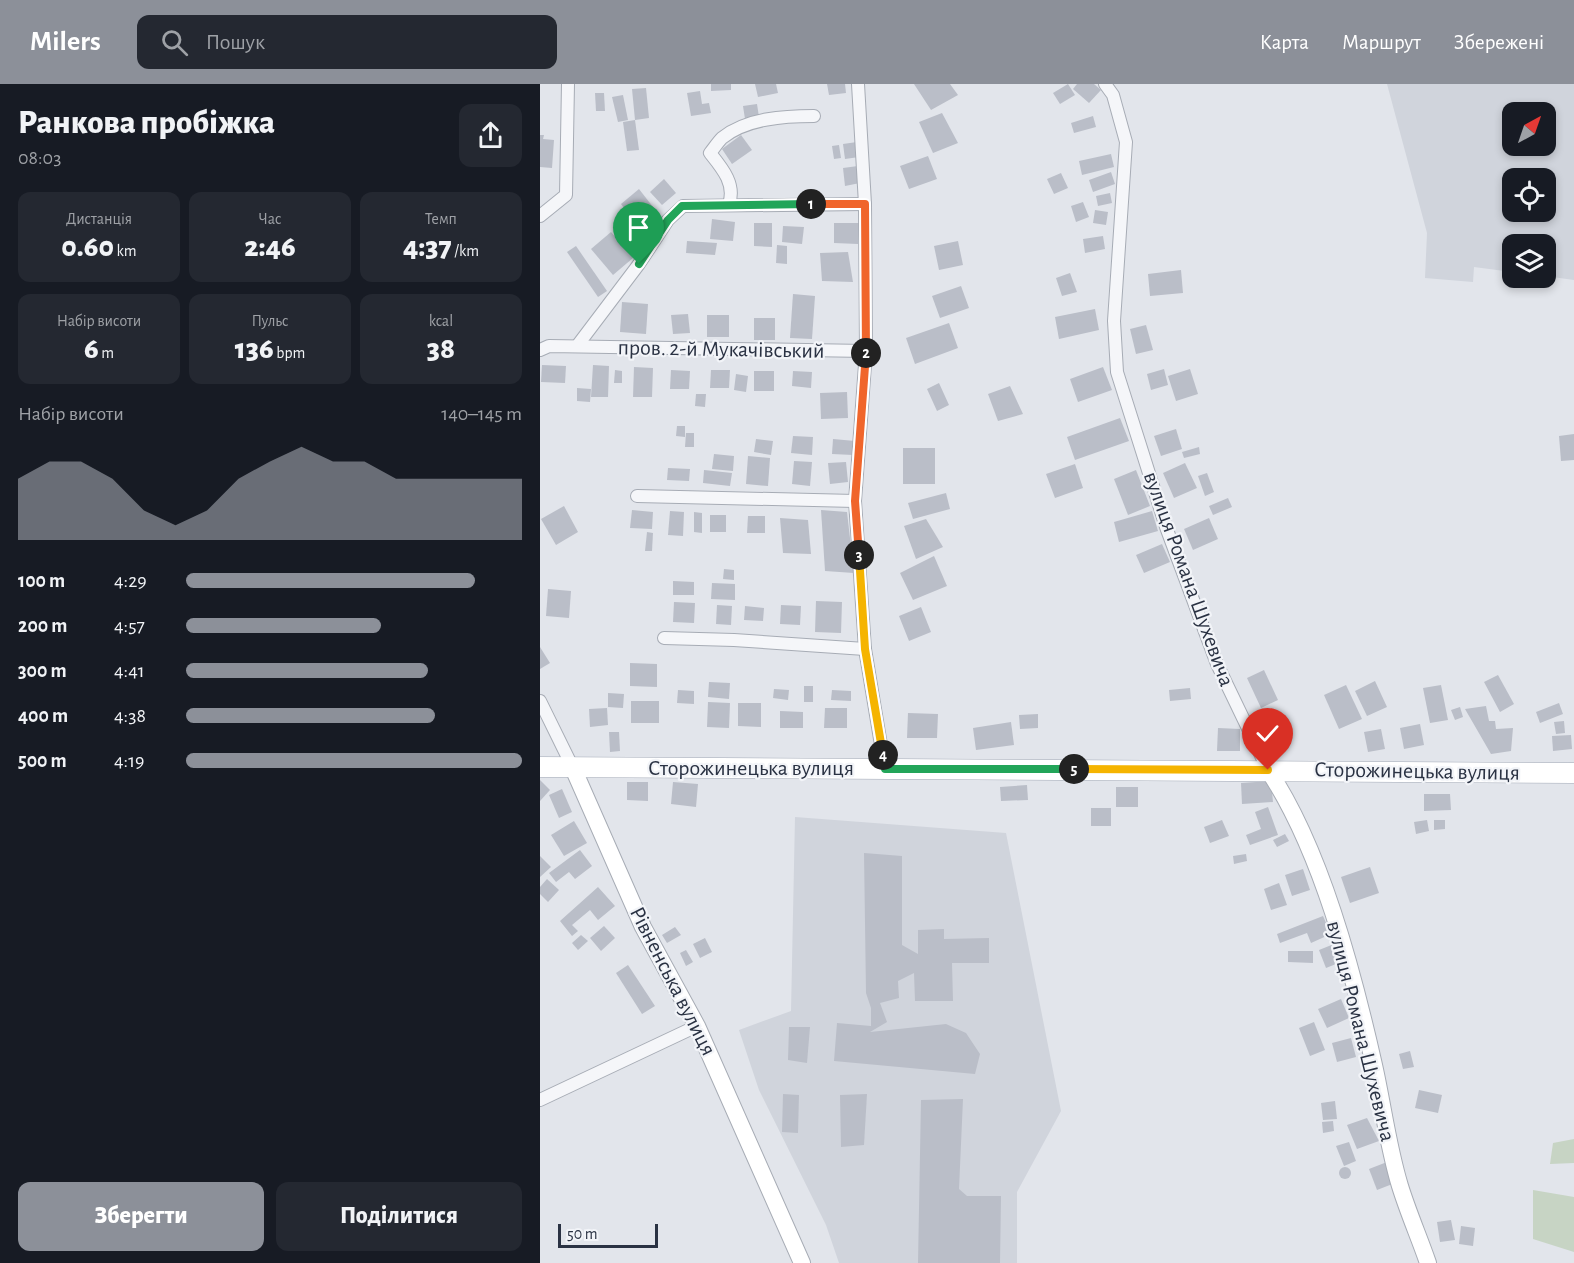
<!DOCTYPE html>
<html lang="uk">
<head>
<meta charset="utf-8">
<style>
	:root { --surface:#171b24; --page:#242831; --text:#f1f3f6; --muted:#9ea1a6; --accent:#8c9099 }
	body { margin:0; font-family:"Alegreya Sans",sans-serif; background:var(--page); color:var(--text); height:100vh; display:flex; flex-direction:column; font-size:22px; white-space:nowrap }
	* { box-sizing:border-box; margin:0 }
	p { font-size:20px; color:var(--muted) }
	.icon { flex:none; width:33px; height:33px; fill:none; stroke:currentColor; stroke-width:2; stroke-linecap:round; stroke-linejoin:round }
	.map { position:relative; flex:1; overflow:hidden }
	.details { display:flex; flex-direction:column; background:var(--surface); width:540px }
	.details>* { flex:none }
	.needle { width:39px; rotate:40deg }
	.tools { position:absolute; left:962px; top:18px; display:grid; gap:12px }
	.tools a { display:grid; place-items:center; width:54px; height:54px; border-radius:12px; background:var(--surface); box-shadow:0 3px 9px #0003; font-size:30px }
	.scale { position:absolute; left:18px; bottom:15px; width:100px; box-sizing:border-box; padding-left:6px; border:3px solid #2a3243; border-top:0; font-size:16px; line-height:21px; white-space:nowrap; color:#2a3243; -webkit-text-stroke:4px #f2f4f8; paint-order:stroke }
	.pin { position:absolute; display:grid; place-items:center; width:51px; height:51px; color:#fff; margin:-62px -26px; border-radius:50% 50% 50% 0; rotate:-45deg; box-shadow:0 0 6px #0007 }
	.pin .icon { rotate:45deg }
	.km { position:absolute; width:30px; height:30px; margin:-15px; border-radius:50%; background:#222; color:#fff; font-size:16px; line-height:30px; text-align:center }
	.round { display:grid; place-items:center; flex:none; width:63px; height:63px; border-radius:12px; background:var(--page) }
	.headline { display:flex; align-items:center; justify-content:space-between; height:102px; padding:0 18px }
	h1 { font-size:33px; font-weight:800; line-height:45px }
	.metrics { display:grid; grid-template-columns:repeat(3,1fr); gap:9px; height:102px; padding:6px 18px }
	.metrics div { display:grid; align-content:center; border-radius:12px; background:var(--page); text-align:center }
	.metrics b { font-size:30px; font-weight:800 }
	.metrics small { font-size:16px; font-weight:400 }
	.metrics p { font-size:16px }
	.chart { height:168px; padding:12px 18px }
	.chart p { display:flex; justify-content:space-between }
	.chart svg { width:100%; height:108px; margin-top:6px; fill:var(--accent); opacity:.7 }
	.primary-button { display:flex; gap:12px; margin-top:auto; padding:12px 18px }
	.primary-button a { flex:1; height:69px; border-radius:12px; background:var(--accent); color:#fff; font-size:24px; font-weight:800; line-height:69px; text-align:center }
	.primary-button a+a { background:var(--page); color:var(--text) }
	ul { padding:0 18px; list-style:none; font-size:20px }
	li { display:grid; grid-template-columns:96px 72px 1fr; align-items:center; height:45px }
	li i { height:15px; border-radius:8px; background:var(--accent) }
	header { display:flex; align-items:center; gap:36px; box-sizing:border-box; height:84px; padding:0 30px; background:var(--accent); color:#fff }
	header strong { font-size:28px }
	nav { display:flex; gap:33px; margin-inline-start:auto; font-size:21px }
	.search { width:420px; height:54px; background:var(--page); display:flex; align-items:center; gap:15px; box-sizing:border-box; padding:0 21px; border-radius:12px; color:var(--muted); font-size:22px }
	main { display:flex; flex:1; min-height:0 }
	.map>svg:first-child { display:block }
	.built { fill:#d0d4dc; fill-rule:evenodd }
	.green { fill:#c7d4c4 }
	.building { fill:#babec8 }
	.lines { fill:none; stroke-linecap:round; stroke-linejoin:round }
	.street-casing { stroke:#a7acb5; stroke-width:14 }
	.secondary-casing { stroke:#a7acb5; stroke-width:18 }
	.primary-casing { stroke:#a2a9b6; stroke-width:21 }
	.street { stroke:#f5f6f9; stroke-width:12 }
	.secondary { stroke:#fff; stroke-width:16 }
	.primary { stroke:#fff; stroke-width:20 }
	.split-1-casing { stroke:#fff; stroke-width:12 }
	.split-2-casing { stroke:#fff; stroke-width:12 }
	.split-3-casing { stroke:#fff; stroke-width:12 }
	.split-4-casing { stroke:#fff; stroke-width:12 }
	.split-5-casing { stroke:#fff; stroke-width:12 }
	.split-6-casing { stroke:#fff; stroke-width:12 }
	.split-1 { stroke:#22a559; stroke-width:8 }
	.split-2 { stroke:#f0652b; stroke-width:8 }
	.split-3 { stroke:#f0652b; stroke-width:8 }
	.split-4 { stroke:#f5b400; stroke-width:8 }
	.split-5 { stroke:#22a559; stroke-width:8 }
	.split-6 { stroke:#f5b400; stroke-width:8 }
	.labels { text-anchor:middle; dominant-baseline:central; stroke-width:4.5; stroke-linejoin:round; paint-order:stroke }
	.street-label { font-size:22px; fill:#2a3243; stroke:#f2f4f8 }
</style>
</head>
<body>
<header>
<strong>Milers</strong>
<div class="search"><svg class="icon" aria-label="search" viewBox="0 0 24 24"><circle cx="10" cy="10" r="6"/><path d="M15 15l6 6"/></svg>Пошук</div>
<nav><a>Карта</a><a>Маршрут</a><a>Збережені</a></nav>
</header>
<main>
<section class="details">
<div class="headline"><div><h1>Ранкова пробіжка</h1><p>08:03</p></div><a class="round"><svg class="icon" aria-label="share" viewBox="0 0 24 24"><path d="M12 15V3M7 8l5-5 5 5M5 13v7h14v-7"/></svg></a></div>
<div class="metrics">
<div><p>Дистанція</p><b>0.60<small> km</small></b></div>
<div><p>Час</p><b>2:46</b></div>
<div><p>Темп</p><b>4:37<small> /km</small></b></div>
</div>
<div class="metrics">
<div><p>Набір висоти</p><b>6<small> m</small></b></div>
<div><p>Пульс</p><b>136<small> bpm</small></b></div>
<div><p>kcal</p><b>38</b></div>
</div>
<div class="chart"><p><span>Набір висоти</span>140–145 m</p>
<svg viewBox="0 0 160 44" preserveAspectRatio="none"><path d="M0 44V19L10 12L20 12L30 19L40 32L50 38L60 32L70 19L80 12L90 6L100 12L110 12L120 19L130 19L140 19L150 19L160 19V44z"/></svg>
</div>
<ul>
<li><b>100 m</b>4:29<i style="width:86%"></i></li>
<li><b>200 m</b>4:57<i style="width:58%"></i></li>
<li><b>300 m</b>4:41<i style="width:72%"></i></li>
<li><b>400 m</b>4:38<i style="width:74%"></i></li>
<li><b>500 m</b>4:19<i style="width:100%"></i></li>
</ul>
<div class="primary-button"><a>Зберегти</a><a>Поділитися</a></div>
</section>
<div class="map">
<svg width="1034" height="1179" viewBox="0 0 1034 1179">
	<rect width="100%" height="100%" fill="#e2e5eb"/>
	<g class="built">
		<path d="M847,0H1034V196L1005,192V160H972V188L934,183L933,198L885,194L887,149ZM972,28H1005V62H972ZM972,94H1005V128H972Z"/>
		<path d="M255,733L466,749L521,1027L477,1108V1179H299L286,1141L219,1006L199,946L251,927Z"/>
	</g>
	<g class="green">
		<path d="M1034,1055V1079L1010,1080L1013,1059Z"/>
		<path d="M993,1106L1034,1113V1168L993,1155Z"/>
	</g>
	<g class="building">
		<path d="M171,0H191V6L171,7Z"/>
		<path d="M215,0H236L238,9L218,13Z"/>
		<path d="M287,0H305L306,9L289,11Z"/>
		<path d="M374,0H410L418,11L391,26Z"/>
		<path d="M528,0L535,11L520,20L513,9Z"/>
		<path d="M537,0H554L561,6L549,19L533,5Z"/>
		<path d="M106,4L109,34L95,36L92,5Z"/>
		<path d="M160,7L162,20L169,19L171,29L151,32L147,9Z"/>
		<path d="M55,9H64L65,27H56Z"/>
		<path d="M83,11L88,36L78,38L72,13Z"/>
		<path d="M217,20L219,33L205,35L203,22Z"/>
		<path d="M402,29L418,59L393,69L379,38Z"/>
		<path d="M553,32L556,43L534,49L531,39Z"/>
		<path d="M95,36L99,66L87,67L83,38Z"/>
		<path d="M0,51H4L3,55L14,56L12,84L0,83Z"/>
		<path d="M201,51L212,66L192,80L182,65Z"/>
		<path d="M317,58L319,73L305,75L303,60Z"/>
		<path d="M299,61L301,74L294,75L292,62Z"/>
		<path d="M571,70L574,83L542,91L539,77Z"/>
		<path d="M388,72L397,95L369,105L360,82Z"/>
		<path d="M318,82L320,99L305,102L303,84Z"/>
		<path d="M571,88L575,100L553,108L549,96Z"/>
		<path d="M521,89L528,104L514,110L507,95Z"/>
		<path d="M124,95L136,109L122,121L110,108Z"/>
		<path d="M99,105L120,132L102,147L81,120Z"/>
		<path d="M570,109L572,119L558,122L556,112Z"/>
		<path d="M543,118L549,133L536,138L531,122Z"/>
		<path d="M555,126L568,128L566,141L553,139Z"/>
		<path d="M172,135L195,138L193,157L170,155Z"/>
		<path d="M214,139H232V163L214,162Z"/>
		<path d="M294,139H319L318,160L294,159Z"/>
		<path d="M243,142L264,143L262,160L242,158Z"/>
		<path d="M71,148L93,174L73,191L51,165Z"/>
		<path d="M563,152L565,165L545,169L543,155Z"/>
		<path d="M147,157L177,159L175,171L146,169Z"/>
		<path d="M418,157L423,181L399,186L394,162Z"/>
		<path d="M237,161L247,162V180L236,179Z"/>
		<path d="M36,162L67,207L58,213L27,168Z"/>
		<path d="M308,168L313,198L282,197L280,169Z"/>
		<path d="M641,186L643,209L610,212L608,190Z"/>
		<path d="M530,189L537,208L522,212L516,194Z"/>
		<path d="M421,202L429,224L400,234L392,212Z"/>
		<path d="M253,210L275,212L272,255L250,254Z"/>
		<path d="M82,218L108,220L106,250L80,248Z"/>
		<path d="M555,225L559,246L519,255L515,233Z"/>
		<path d="M148,230L150,249L133,250L131,231Z"/>
		<rect x="167" y="231" width="22" height="22"/>
		<rect x="214" y="234" width="21" height="22"/>
		<path d="M409,239L418,264L375,280L366,254Z"/>
		<path d="M606,241L613,266L596,270L590,245Z"/>
		<path d="M2,281L26,282L25,299L1,298Z"/>
		<path d="M53,281L69,282L68,313H51Z"/>
		<path d="M94,283L113,284L112,313H93Z"/>
		<path d="M563,283L572,306L538,318L530,295Z"/>
		<path d="M624,285L628,301L611,306L607,290Z"/>
		<path d="M650,285L658,310L636,317L628,292Z"/>
		<path d="M75,286L82,287V299H74Z"/>
		<path d="M131,286L150,287L149,305H130Z"/>
		<path d="M171,286H190L189,304H170Z"/>
		<rect x="214" y="287" width="20" height="20"/>
		<path d="M253,287L272,288L271,304L252,302Z"/>
		<path d="M196,290L208,292L206,308L194,306Z"/>
		<path d="M399,299L409,321L397,327L387,305Z"/>
		<path d="M470,302L483,330L458,337L448,310Z"/>
		<path d="M37,304L51,305L50,318L37,317Z"/>
		<path d="M307,308L308,334L281,335L280,309Z"/>
		<path d="M156,310H166L165,323L155,322Z"/>
		<path d="M580,334L589,357L535,376L527,353Z"/>
		<path d="M137,342H145V353L136,352Z"/>
		<path d="M636,345L642,365L621,372L614,352Z"/>
		<path d="M146,349H154V363H145Z"/>
		<path d="M1034,350V376L1021,377L1019,352Z"/>
		<path d="M253,352L273,353L272,371L251,369Z"/>
		<path d="M216,355L233,357L231,371L214,368Z"/>
		<path d="M293,355L315,357L313,371L292,370Z"/>
		<path d="M659,363L660,370L644,374L642,368Z"/>
		<rect x="363" y="364" width="32" height="36"/>
		<path d="M174,370L194,372L193,387L172,385Z"/>
		<path d="M208,372L230,374L228,402L206,400Z"/>
		<path d="M254,377L272,378L270,402L252,400Z"/>
		<path d="M306,378L308,398L290,400L288,379Z"/>
		<path d="M645,379L657,404L634,414L623,389Z"/>
		<path d="M535,380L543,404L515,414L506,390Z"/>
		<path d="M128,384L150,385L149,397L127,396Z"/>
		<path d="M164,386L192,389L190,402L163,399Z"/>
		<path d="M596,386L610,422L588,431L574,395Z"/>
		<path d="M667,389L674,408L665,412L658,392Z"/>
		<path d="M406,409L410,425L373,435L368,419Z"/>
		<path d="M688,414L692,423L673,431L669,422Z"/>
		<path d="M24,422L38,448L16,461L1,435Z"/>
		<path d="M92,426L113,428L112,445L90,444Z"/>
		<path d="M281,426L307,428L314,489L285,487Z"/>
		<path d="M130,427L144,428L143,452L128,451Z"/>
		<path d="M612,427L618,447L579,458L574,438Z"/>
		<path d="M154,428L162,429V449L154,448Z"/>
		<rect x="170" y="431" width="16" height="17"/>
		<path d="M208,432H225V449H207Z"/>
		<path d="M240,434L268,436L271,470L243,469Z"/>
		<path d="M669,434L678,455L653,466L644,445Z"/>
		<path d="M386,435L403,463L376,475L364,442Z"/>
		<path d="M107,448L113,449L112,467H105Z"/>
		<path d="M622,460L630,478L604,489L596,471Z"/>
		<path d="M394,472L407,502L373,516L360,489Z"/>
		<path d="M184,485L194,486V496L183,495Z"/>
		<path d="M133,497L154,498V511H133Z"/>
		<path d="M172,499L195,500V516L171,515Z"/>
		<path d="M8,505L31,507L29,534L6,532Z"/>
		<path d="M276,517L302,518L301,549L275,548Z"/>
		<path d="M134,518L155,519L154,539L133,538Z"/>
		<path d="M177,521L192,522L191,541L176,540Z"/>
		<path d="M241,521L261,522L260,541L240,540Z"/>
		<path d="M205,522L224,524L223,537L204,536Z"/>
		<path d="M381,523L391,548L369,557L359,532Z"/>
		<path d="M0,563L10,579L0,585Z"/>
		<path d="M90,579L117,580V603L90,602Z"/>
		<path d="M724,586L738,616L721,624L707,594Z"/>
		<path d="M958,591L974,620L960,628L944,598Z"/>
		<path d="M835,597L847,623L827,632L815,607Z"/>
		<path d="M169,598L190,599L189,615L168,613Z"/>
		<path d="M806,601L822,635L799,645L784,611Z"/>
		<path d="M901,601L908,636L890,639L883,604Z"/>
		<rect x="264" y="602" width="9" height="16"/>
		<path d="M650,604L651,615L630,617L629,606Z"/>
		<path d="M234,605L249,606L248,616L233,614Z"/>
		<path d="M138,606L154,607V620L137,619Z"/>
		<path d="M292,606L311,607V617L291,616Z"/>
		<path d="M68,609L84,610L83,624L68,623Z"/>
		<rect x="91" y="617" width="28" height="22"/>
		<path d="M168,618L190,619L189,644L167,643Z"/>
		<path d="M198,619H221V643L198,642Z"/>
		<path d="M1019,619L1023,630L1000,639L996,628Z"/>
		<path d="M946,622L949,637H955L956,645L973,644L971,667L951,670L925,625Z"/>
		<path d="M920,623L923,633L915,636L911,626Z"/>
		<path d="M67,624L68,641L50,643L49,625Z"/>
		<path d="M285,624H307V644H284Z"/>
		<path d="M240,627L263,628V644H240Z"/>
		<path d="M368,629L398,630L397,654H367Z"/>
		<path d="M498,630V644L480,645L479,631Z"/>
		<path d="M1024,637L1025,649L1016,650L1014,638Z"/>
		<path d="M471,638L474,661L436,666L433,644Z"/>
		<path d="M880,640L884,661L864,665L860,644Z"/>
		<path d="M678,644L700,645V667H677Z"/>
		<path d="M841,645L845,665L828,668L824,648Z"/>
		<path d="M69,648H79L80,667L70,668Z"/>
		<path d="M1031,651L1032,665L1013,667L1012,652Z"/>
		<path d="M0,696L10,706L0,717Z"/>
		<path d="M731,697L733,718L702,720L701,699Z"/>
		<path d="M87,698H108V717L87,716Z"/>
		<path d="M133,698L158,700L156,723L131,720Z"/>
		<path d="M487,701L488,716L461,717L460,703Z"/>
		<rect x="576" y="703" width="22" height="20"/>
		<path d="M22,705L32,728L19,734L9,711Z"/>
		<path d="M884,710H910L911,726L884,727Z"/>
		<path d="M728,723L738,751L710,761L706,751L721,745L715,728Z"/>
		<rect x="551" y="724" width="20" height="18"/>
		<path d="M682,736L689,752L670,759L664,743Z"/>
		<path d="M887,736L889,747L876,750L874,738Z"/>
		<path d="M894,736H905V745L894,746Z"/>
		<path d="M34,737L47,759L24,772L11,751Z"/>
		<path d="M745,750L749,757L737,763L733,756Z"/>
		<path d="M40,766L52,782L35,795L29,788L16,798L9,789Z"/>
		<path d="M324,769L362,772V861L378,870V846L404,845V855L449,854V879H412L413,917H375L374,889L358,897L359,914L340,919L347,938L330,948L406,940L426,949L440,970L435,990L294,977L297,939L331,942V924L326,909Z"/>
		<path d="M706,770L707,777L694,780L693,772Z"/>
		<path d="M0,772L11,783L0,793Z"/>
		<path d="M830,783L839,809L810,819L801,793Z"/>
		<path d="M763,785L770,806L752,812L745,791Z"/>
		<path d="M7,795L19,806L8,818L0,810V803Z"/>
		<path d="M739,799L747,821L731,826L724,805Z"/>
		<path d="M58,803L75,822L58,836L50,826L32,841L38,847L32,852L20,837Z"/>
		<path d="M783,832L791,850L771,859L767,849L740,859L737,850Z"/>
		<path d="M64,842L75,854L61,867L50,854Z"/>
		<path d="M135,843L141,851L127,859L122,851Z"/>
		<path d="M41,851L48,857L38,866L32,859Z"/>
		<path d="M165,854L172,868L160,874L153,860Z"/>
		<path d="M794,860L801,878L786,884L779,866Z"/>
		<path d="M146,866L153,878L146,882L140,869Z"/>
		<path d="M748,867H773V879L748,878Z"/>
		<path d="M88,881L115,922L102,930L76,889Z"/>
		<path d="M801,915L809,934L787,944L778,925Z"/>
		<path d="M774,938L785,966L770,972L759,944Z"/>
		<path d="M249,943H270L267,979L248,976Z"/>
		<path d="M811,954L816,973L797,978L792,959Z"/>
		<path d="M870,967L874,983L863,985L859,970Z"/>
		<path d="M879,1006L902,1011L898,1029L875,1024Z"/>
		<path d="M243,1010L259,1011L258,1049L242,1048Z"/>
		<path d="M327,1010L324,1061L301,1063L300,1011Z"/>
		<path d="M423,1015L419,1105L427,1112H461L460,1179H378L381,1016Z"/>
		<path d="M795,1017L797,1035L783,1036L781,1019Z"/>
		<path d="M827,1034L839,1057L817,1065L807,1041Z"/>
		<path d="M793,1037L794,1047L783,1049L782,1038Z"/>
		<path d="M809,1058L816,1077L804,1082L796,1062Z"/>
		<path d="M847,1078L855,1099L837,1106L829,1085Z"/>
		<circle cx="805" cy="1089" r="6"/>
		<path d="M911,1136L915,1156L900,1158L897,1138Z"/>
		<path d="M921,1142L935,1144L933,1162L919,1160Z"/>
	</g>
	<g class="lines">
		<defs>
			<g id="street">
				<path d="M318,0L325,120L326,267L315,417L325,565L345,685"/>
				<path d="M565,0L573,11L586,58L574,237L577,288L626,443L677,580L728,686"/>
				<path d="M189,120C196,100 182,84 170,69C174,64 178,58 182,54C207,34 245,32 274,32"/>
				<path d="M0,132L26,111L28,0"/>
				<path d="M37,262L99,180L128,136L143,122L325,120"/>
				<path d="M0,266L9,262L326,267"/>
				<path d="M97,412L315,417"/>
				<path d="M124,554L194,556L325,565"/>
				<path d="M0,617L33,684"/>
				<path d="M0,1016L157,942"/>
			</g>
			<g id="secondary">
				<path d="M33,684L103,843L157,942L262,1179"/>
				<path d="M728,686C781,765 813,888 834,981C843,1021 848,1063 860,1102C868,1128 879,1153 888,1179"/>
			</g>
			<path id="primary" d="M0,683L1034,689"/>
		</defs>
		<use href="#street" class="street-casing"/>
		<use href="#secondary" class="secondary-casing"/>
		<use href="#primary" class="primary-casing"/>
		<use href="#street" class="street"/>
		<use href="#secondary" class="secondary"/>
		<use href="#primary" class="primary"/>
	</g>
	<g class="lines">
		<defs>
			<path id="split-1" d="M99,180L128,136L142,122L271,120"/>
			<path id="split-2" d="M271,120H325L326,269"/>
			<path id="split-3" d="M319,471L315,417L326,269"/>
			<path id="split-4" d="M319,471L325,565L343,671"/>
			<path id="split-5" d="M343,671L345,685H534"/>
			<path id="split-6" d="M534,685L728,686"/>
		</defs>
		<use href="#split-1" class="split-1-casing"/>
		<use href="#split-2" class="split-2-casing"/>
		<use href="#split-3" class="split-3-casing"/>
		<use href="#split-4" class="split-4-casing"/>
		<use href="#split-5" class="split-5-casing"/>
		<use href="#split-6" class="split-6-casing"/>
		<use href="#split-1" class="split-1"/>
		<use href="#split-2" class="split-2"/>
		<use href="#split-3" class="split-3"/>
		<use href="#split-4" class="split-4"/>
		<use href="#split-5" class="split-5"/>
		<use href="#split-6" class="split-6"/>
	</g>
	<g class="labels">
		<g class="street-label">
			<text transform="translate(181 265) rotate(1)">пров. 2-й Мукачівський</text>
			<text transform="translate(649 495) rotate(70)">вулиця Романа Шухевича</text>
			<text x="211" y="684">Сторожинецька вулиця</text>
			<text transform="translate(877 687) rotate(1)">Сторожинецька вулиця</text>
			<text transform="translate(133 897) rotate(63)">Рівненська вулиця</text>
			<text transform="translate(821 947) rotate(76)">вулиця Романа Шухевича</text>
		</g>
	</g>
</svg>
<div class="tools">
<a><svg class="needle" viewBox="-14 -14 28 28"><path d="M0-13l5 13h-10z" fill="#e53935"/><path d="M0 13l5-13h-10z" fill="#9ea1a6"/></svg></a>
<a><svg class="icon" aria-label="locate" viewBox="0 0 24 24"><circle cx="12" cy="12" r="6"/><path d="M12 2v4M12 18v4M2 12h4M18 12h4"/></svg></a>
<a><svg class="icon" aria-label="layers" viewBox="0 0 24 24"><path d="M12 4l9 5-9 5-9-5zM3 14l9 5 9-5"/></svg></a>
</div>
<div class="scale">50 m</div>
<div class="pin" style="left:99px;top:180px;background:#1e9e55"><svg class="icon" aria-label="arrive" viewBox="0 0 24 24"><path d="M6 21V4h12l-3 4 3 4H6"/></svg></div>
<div class="pin" style="left:728px;top:686px;background:#d93025"><svg class="icon" aria-label="check" viewBox="0 0 24 24"><path d="M5 12l5 5 9-10"/></svg></div>
<b class="km" style="left:271px;top:120px">1</b>
<b class="km" style="left:326px;top:269px">2</b>
<b class="km" style="left:319px;top:471px">3</b>
<b class="km" style="left:343px;top:671px">4</b>
<b class="km" style="left:534px;top:685px">5</b>
</div>
</main>
</body>
</html>
